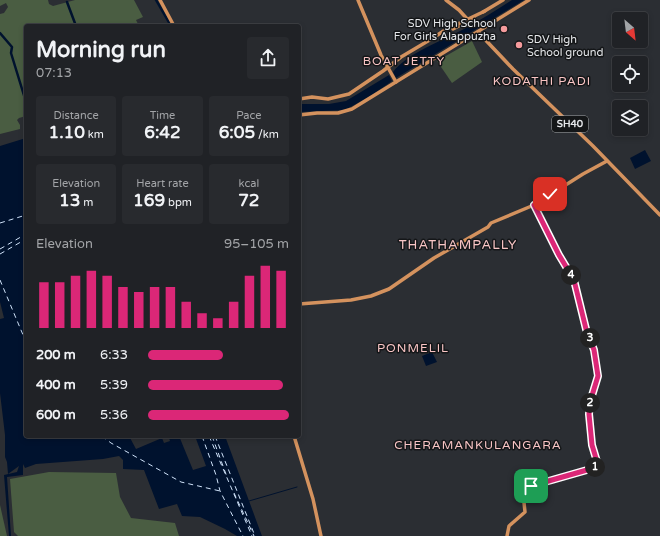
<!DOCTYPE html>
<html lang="en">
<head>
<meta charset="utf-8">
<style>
	:root { --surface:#202226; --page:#282a2e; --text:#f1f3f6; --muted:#a2a4a7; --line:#3d3f43; --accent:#db2777 }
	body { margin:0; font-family:"Varela Round",sans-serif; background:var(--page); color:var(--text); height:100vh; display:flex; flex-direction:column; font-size:15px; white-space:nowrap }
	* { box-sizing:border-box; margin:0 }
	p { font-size:13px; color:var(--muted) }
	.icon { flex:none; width:22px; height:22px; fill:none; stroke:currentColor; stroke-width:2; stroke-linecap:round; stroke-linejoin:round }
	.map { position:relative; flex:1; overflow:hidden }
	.details { position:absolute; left:24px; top:24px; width:277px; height:414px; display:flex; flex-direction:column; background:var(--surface); border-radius:4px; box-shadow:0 2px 6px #0003,0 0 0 1px var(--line) }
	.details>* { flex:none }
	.needle { width:26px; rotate:152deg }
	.fabs { position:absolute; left:612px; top:12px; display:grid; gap:8px }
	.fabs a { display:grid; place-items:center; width:36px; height:36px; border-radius:4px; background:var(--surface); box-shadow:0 2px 6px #0003,0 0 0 1px var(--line); font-size:20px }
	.pin { position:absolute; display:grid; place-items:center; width:34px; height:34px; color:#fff; margin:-17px; border-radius:8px; box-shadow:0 2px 6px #0006 }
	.km { position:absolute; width:20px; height:20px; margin:-10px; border-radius:50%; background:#222; color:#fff; font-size:11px; line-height:20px; text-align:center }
	.round { display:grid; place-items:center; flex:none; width:42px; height:42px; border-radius:4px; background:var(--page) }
	.headline { display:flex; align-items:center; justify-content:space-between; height:68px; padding:0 12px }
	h1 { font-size:22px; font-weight:800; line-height:30px }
	.metrics { display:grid; grid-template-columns:repeat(3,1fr); gap:6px; height:68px; padding:4px 12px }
	.metrics div { display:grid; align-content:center; border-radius:4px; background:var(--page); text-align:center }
	.metrics b { font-size:17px; font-weight:800 }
	.metrics small { font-size:11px; font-weight:400 }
	.metrics p { font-size:11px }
	.chart { height:112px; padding:8px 12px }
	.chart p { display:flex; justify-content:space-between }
	.chart svg { width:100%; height:72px; margin-top:4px; stroke:var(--accent); stroke-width:6 }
	ul { padding:0 12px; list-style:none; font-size:13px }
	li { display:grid; grid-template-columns:64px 48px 1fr; align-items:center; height:30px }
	li i { height:10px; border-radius:5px; background:var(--accent) }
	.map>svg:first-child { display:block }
	.green { fill:#4a5d42 }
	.water { fill:#00122e }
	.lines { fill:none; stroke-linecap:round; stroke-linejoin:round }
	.stream { stroke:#00122e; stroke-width:1 }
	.canal { stroke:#00122e; stroke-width:2.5 }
	.ferry { stroke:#d0e3fa; stroke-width:1; stroke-dasharray:5 4; stroke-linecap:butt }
	.major { stroke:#d4925e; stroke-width:3.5 }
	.route-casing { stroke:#fff; stroke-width:8 }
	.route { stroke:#db2777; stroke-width:5 }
	.poi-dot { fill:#f59b9d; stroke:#141618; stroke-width:1.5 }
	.labels { text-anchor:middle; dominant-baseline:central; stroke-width:3; stroke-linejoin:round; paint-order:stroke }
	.shield { fill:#141618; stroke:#a7a9ac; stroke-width:1 }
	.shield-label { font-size:10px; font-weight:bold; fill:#e6e8eb }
	.poi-label { font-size:11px; fill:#e6e8eb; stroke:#141618; text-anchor:end }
	.neighbourhood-label { font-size:12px; letter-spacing:1px; fill:#f9c5c5; stroke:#141618 }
	.quarter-label { font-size:13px; letter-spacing:1px; fill:#f9c5c5; stroke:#141618 }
</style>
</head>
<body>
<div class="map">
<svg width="660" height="536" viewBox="0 0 660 536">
	<rect width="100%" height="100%" fill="#2b2e33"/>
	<g class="green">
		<path d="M0,0H48L49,4L53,6L75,0H134L143,17L136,20L139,26H26V116L19,118L17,120L20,125V129L0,134V14L4,13L8,7L6,3L0,6Z"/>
		<path d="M472,41L482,62L452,83L437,61Z"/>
		<path d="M49,472L116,473L120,497L131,518L175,523L179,536H18L14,532L10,479Z"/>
		<path d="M0,505L7,536H0Z"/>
	</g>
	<g class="water">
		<path d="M512,0H524L396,78L395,76L391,79L392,81L372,95L345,110L299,112V104H329L346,101L389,75L391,79L395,76L393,72C407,53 444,40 464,29C481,20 496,10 512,0Z"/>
		<path d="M26,138V436H129L136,449L162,438L164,443L170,441L169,438L179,436L193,470L206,466L195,436H225L262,536H237L225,529L200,517L182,516L177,504L159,509L144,470L123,469V460L119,456L103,459L36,464L25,468L23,464V475L7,477L11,536H9L4,475L17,472L19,466L8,474L7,462L5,457V435L0,393V319L4,318L0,302V146Z"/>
		<path d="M645,150L651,161L635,169L630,158Z"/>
		<path d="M432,352L437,362L426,366L422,356Z"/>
	</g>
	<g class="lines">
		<path class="stream" d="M249,501L297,487"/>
		<g class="canal">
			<path d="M156,0L171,26"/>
			<path d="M67,2L76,26"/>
			<path d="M0,33L12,47L11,53L26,102"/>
		</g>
		<g class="ferry">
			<path d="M0,223L26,215"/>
			<path d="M0,249L26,234"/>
			<path d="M0,254L26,239"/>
			<path d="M0,280L26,342"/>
			<path d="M102,436L111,443L181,482L220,491"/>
			<path d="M202,436L216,475L220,491L243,536"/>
			<path d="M209,436L252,536"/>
			<path d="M212,436L227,477"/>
			<path d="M215,436L255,536"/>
			<path d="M234,493L254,536"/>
		</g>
		<g class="major">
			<path d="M160,0L174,26"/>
			<path d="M358,0L381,55L396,82"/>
			<path d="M446,0L459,10L469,21"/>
			<path d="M483,12L503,0"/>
			<path d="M453,29L474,18"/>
			<path d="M478,32L513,69L593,146L660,215"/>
			<path d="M299,99L312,97L328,99L349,94L383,71L401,57L433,38L445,30L485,11"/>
			<path d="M299,115L317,113H338L352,109L529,0"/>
			<path d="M299,304L351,300L371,296L389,289L434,258L488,227L491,223L534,205L583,174L607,161"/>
			<path d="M294,436L313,499L321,536"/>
			<path d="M507,536L509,526L525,512L523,493L524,489L556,478L594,468L598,465L592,445L589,414L590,402L598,376L594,350L585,329L574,280L559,255L534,205"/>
		</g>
	</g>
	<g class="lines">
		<defs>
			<path id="route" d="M531,486L594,468L598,465L592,445L589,414L590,402L598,376L594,350L586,329L574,280L559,255L534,205L550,194"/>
		</defs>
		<use href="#route" class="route-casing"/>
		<use href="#route" class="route"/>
	</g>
	<g class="poi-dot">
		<circle cx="504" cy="29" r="4"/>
		<circle cx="519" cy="45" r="4"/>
	</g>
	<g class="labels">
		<rect class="shield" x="552" y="116" width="36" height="16" rx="3"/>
		<g class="shield-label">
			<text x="570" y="124">SH40</text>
		</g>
		<g class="poi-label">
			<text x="496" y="23">SDV High School<tspan x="496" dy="13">For Girls Alappuzha</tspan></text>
			<text x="527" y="39" text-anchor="start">SDV High<tspan x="527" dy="13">School ground</tspan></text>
		</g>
		<g class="neighbourhood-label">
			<text x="404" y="61">BOAT JETTY</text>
			<text x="542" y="81">KODATHI PADI</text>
			<text x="413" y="348">PONMELIL</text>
			<text x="478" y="445">CHERAMANKULANGARA</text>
		</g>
		<g class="quarter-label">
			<text x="458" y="245">THATHAMPALLY</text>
		</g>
	</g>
</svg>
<div class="fabs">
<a><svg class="needle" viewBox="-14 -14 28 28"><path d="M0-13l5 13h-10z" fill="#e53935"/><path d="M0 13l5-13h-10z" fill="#a2a4a7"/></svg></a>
<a><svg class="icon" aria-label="locate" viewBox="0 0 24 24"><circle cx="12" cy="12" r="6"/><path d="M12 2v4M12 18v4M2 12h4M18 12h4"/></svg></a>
<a><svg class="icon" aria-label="layers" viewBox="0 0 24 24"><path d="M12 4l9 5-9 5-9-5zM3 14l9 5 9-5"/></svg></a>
</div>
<div class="pin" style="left:531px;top:486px;background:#1e9e55"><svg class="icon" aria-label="arrive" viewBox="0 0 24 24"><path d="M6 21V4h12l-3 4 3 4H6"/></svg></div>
<div class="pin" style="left:550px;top:194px;background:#d93025"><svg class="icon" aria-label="check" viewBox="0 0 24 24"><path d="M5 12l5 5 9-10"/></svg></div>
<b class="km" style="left:595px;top:467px">1</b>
<b class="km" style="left:590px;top:403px">2</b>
<b class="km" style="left:590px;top:338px">3</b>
<b class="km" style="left:571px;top:275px">4</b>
<section class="details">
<div class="headline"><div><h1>Morning run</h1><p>07:13</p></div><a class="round"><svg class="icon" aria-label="share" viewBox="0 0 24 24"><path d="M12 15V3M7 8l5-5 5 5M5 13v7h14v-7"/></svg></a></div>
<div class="metrics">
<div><p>Distance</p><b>1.10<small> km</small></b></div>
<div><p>Time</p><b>6:42</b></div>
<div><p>Pace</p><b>6:05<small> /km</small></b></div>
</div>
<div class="metrics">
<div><p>Elevation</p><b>13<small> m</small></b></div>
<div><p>Heart rate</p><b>169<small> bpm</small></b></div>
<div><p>kcal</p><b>72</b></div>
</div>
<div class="chart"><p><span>Elevation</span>95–105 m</p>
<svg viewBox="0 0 160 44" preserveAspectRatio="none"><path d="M5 44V16M15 44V16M25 44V12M35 44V9M45 44V12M55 44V19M65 44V22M75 44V19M85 44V19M95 44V28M105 44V35M115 44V38M125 44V28M135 44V12M145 44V6M155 44V9"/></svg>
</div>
<ul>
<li><b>200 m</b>6:33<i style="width:53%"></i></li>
<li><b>400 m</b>5:39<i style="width:96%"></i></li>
<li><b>600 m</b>5:36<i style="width:100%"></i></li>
</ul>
</section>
</div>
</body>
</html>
